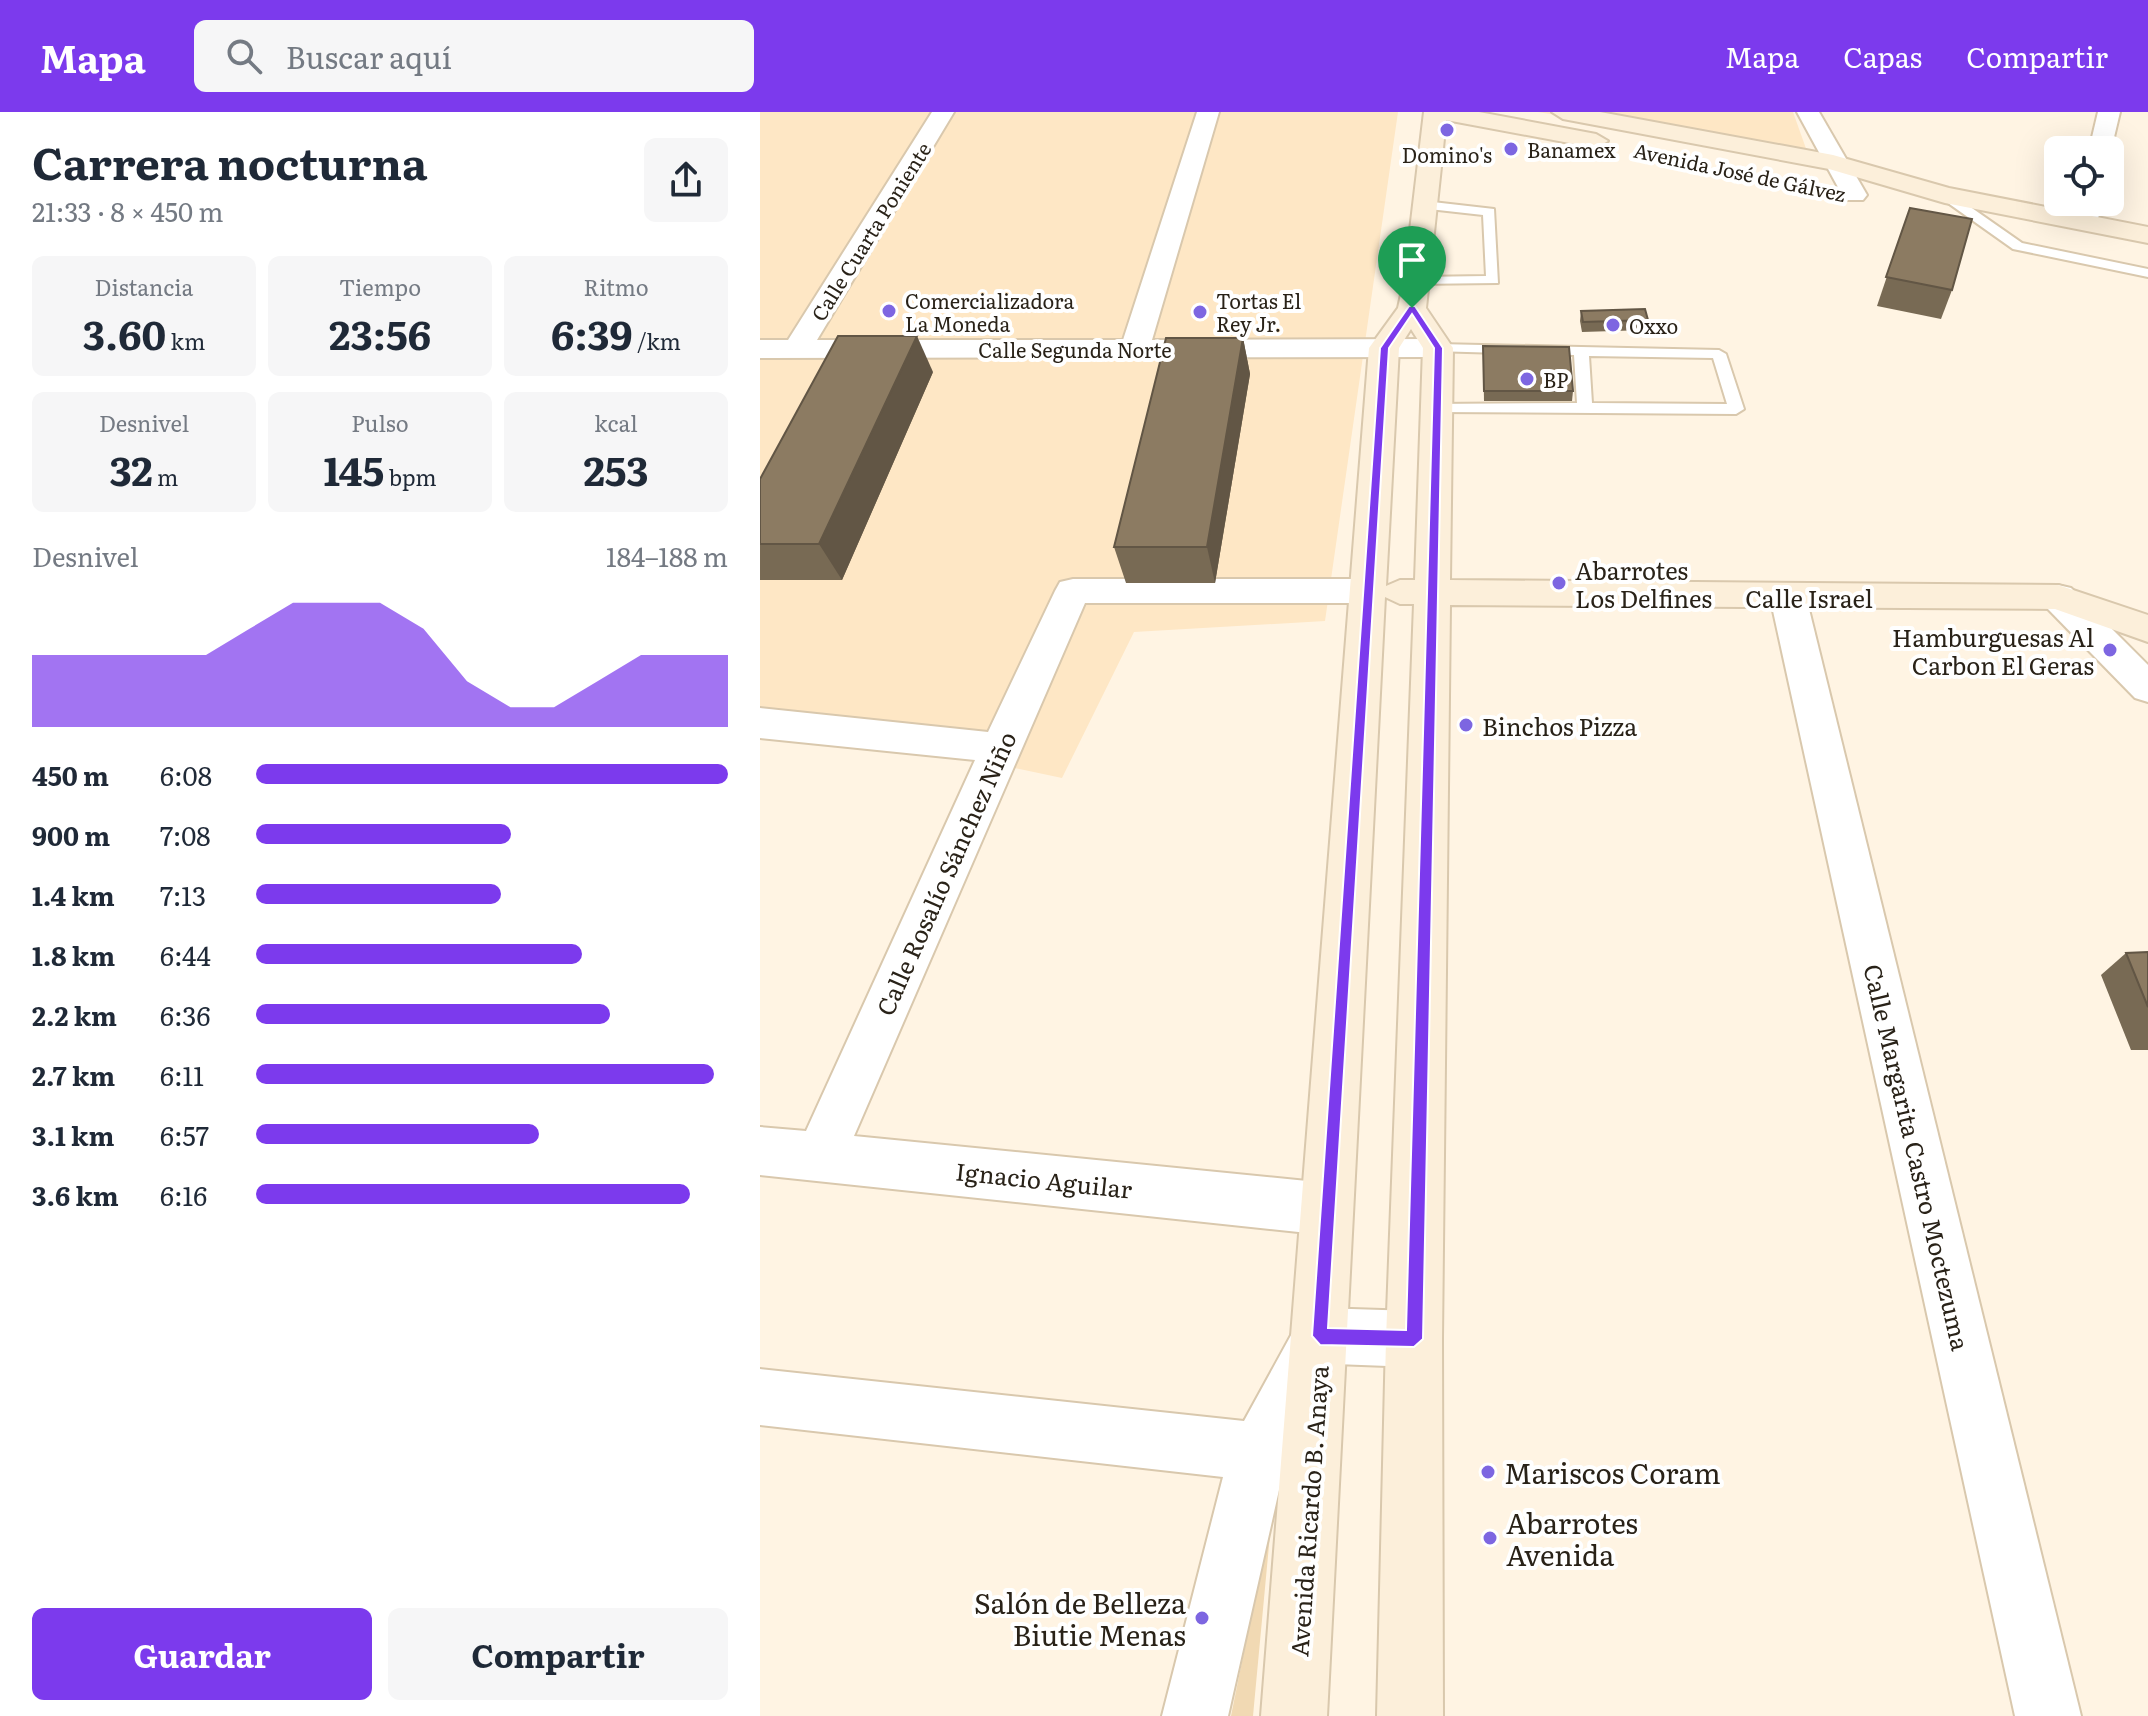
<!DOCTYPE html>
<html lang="es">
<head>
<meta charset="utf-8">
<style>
	:root { --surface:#fff; --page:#f6f6f7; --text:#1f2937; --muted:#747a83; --accent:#7c3aed }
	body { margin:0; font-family:Literata,serif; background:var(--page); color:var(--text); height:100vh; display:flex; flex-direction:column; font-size:30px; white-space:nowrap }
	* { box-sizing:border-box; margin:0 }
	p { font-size:26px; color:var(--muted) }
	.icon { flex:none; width:44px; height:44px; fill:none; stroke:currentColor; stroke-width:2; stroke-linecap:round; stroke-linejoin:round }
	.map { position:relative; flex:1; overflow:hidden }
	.sheet { display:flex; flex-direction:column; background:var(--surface); width:760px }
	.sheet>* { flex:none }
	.tools { position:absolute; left:1284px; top:24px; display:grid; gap:16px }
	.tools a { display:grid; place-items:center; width:80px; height:80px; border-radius:12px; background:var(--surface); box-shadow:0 8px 32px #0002; font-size:40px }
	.pin { position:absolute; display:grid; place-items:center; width:68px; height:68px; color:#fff; margin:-82px -34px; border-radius:50% 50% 50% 0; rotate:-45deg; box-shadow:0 0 8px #0007 }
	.pin .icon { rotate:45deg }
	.round { display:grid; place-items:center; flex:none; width:84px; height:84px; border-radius:12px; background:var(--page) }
	.headline { display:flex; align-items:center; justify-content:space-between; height:136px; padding:0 32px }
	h1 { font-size:44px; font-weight:700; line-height:60px }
	.stats { display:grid; grid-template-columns:repeat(3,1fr); gap:12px; height:136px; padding:8px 32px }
	.stats div { display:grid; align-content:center; border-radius:12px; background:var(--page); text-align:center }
	.stats b { font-size:40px; font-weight:700 }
	.stats small { font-size:22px; font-weight:400 }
	.stats p { font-size:22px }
	.chart { height:224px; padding:16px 32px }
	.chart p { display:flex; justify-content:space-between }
	.chart svg { width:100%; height:144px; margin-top:8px; fill:var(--accent); opacity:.7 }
	.cta { display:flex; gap:16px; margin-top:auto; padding:16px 32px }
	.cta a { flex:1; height:92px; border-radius:12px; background:var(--accent); color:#fff; font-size:32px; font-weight:700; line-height:92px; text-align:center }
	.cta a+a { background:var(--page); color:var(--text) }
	ul { padding:0 32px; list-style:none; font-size:26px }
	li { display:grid; grid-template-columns:128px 96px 1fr; align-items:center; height:60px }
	li i { height:20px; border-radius:10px; background:var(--accent) }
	header { display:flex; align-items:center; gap:48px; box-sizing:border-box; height:112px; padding:0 40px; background:var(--accent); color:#fff }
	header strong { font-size:38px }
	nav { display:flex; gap:44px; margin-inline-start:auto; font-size:28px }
	.search { width:560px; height:72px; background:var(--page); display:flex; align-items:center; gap:20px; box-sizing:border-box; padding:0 28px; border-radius:12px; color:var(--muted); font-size:30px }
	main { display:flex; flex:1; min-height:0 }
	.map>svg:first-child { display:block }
	.built { fill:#fee7c5 }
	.green { fill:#f1d9b3 }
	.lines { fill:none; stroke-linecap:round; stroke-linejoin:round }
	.lane-casing { stroke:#d9c8ad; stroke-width:4 }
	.street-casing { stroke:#d9c8ad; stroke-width:4 }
	.secondary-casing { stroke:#d9c8ad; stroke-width:4 }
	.lane { fill:#fff; fill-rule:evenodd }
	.street { fill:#fff; fill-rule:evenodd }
	.secondary { fill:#fcefda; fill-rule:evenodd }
	.wall { fill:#786a54 }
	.shaded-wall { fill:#625645 }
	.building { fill:#8c7b62; stroke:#625645; stroke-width:2 }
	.route { fill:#7c3aed; stroke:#fff; stroke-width:2; fill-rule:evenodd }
	.poi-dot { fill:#7d66e1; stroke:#fff; stroke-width:3 }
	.labels { text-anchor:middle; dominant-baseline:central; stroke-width:8; stroke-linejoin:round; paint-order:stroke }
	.far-poi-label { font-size:20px; fill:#292218; stroke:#fff; text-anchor:start }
	.far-street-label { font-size:20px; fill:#292218; stroke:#fff }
	.poi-label { font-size:24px; fill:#292218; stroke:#fff; text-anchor:start }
	.street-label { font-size:24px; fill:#292218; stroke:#fff }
	.near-poi-label { font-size:28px; fill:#292218; stroke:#fff; text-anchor:start }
</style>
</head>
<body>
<header>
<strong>Mapa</strong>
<div class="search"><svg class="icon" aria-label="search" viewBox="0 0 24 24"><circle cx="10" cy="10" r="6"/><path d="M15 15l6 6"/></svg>Buscar aquí</div>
<nav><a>Mapa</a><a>Capas</a><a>Compartir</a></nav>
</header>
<main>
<section class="sheet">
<div class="headline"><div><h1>Carrera nocturna</h1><p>21:33 · 8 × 450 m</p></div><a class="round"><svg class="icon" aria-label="share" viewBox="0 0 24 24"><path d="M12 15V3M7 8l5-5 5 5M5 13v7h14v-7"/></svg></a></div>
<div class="stats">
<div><p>Distancia</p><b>3.60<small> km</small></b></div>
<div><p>Tiempo</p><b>23:56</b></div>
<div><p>Ritmo</p><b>6:39<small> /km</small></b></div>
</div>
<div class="stats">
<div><p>Desnivel</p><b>32<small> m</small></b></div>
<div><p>Pulso</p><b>145<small> bpm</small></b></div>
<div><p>kcal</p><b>253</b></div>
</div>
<div class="chart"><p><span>Desnivel</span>184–188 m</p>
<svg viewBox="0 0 160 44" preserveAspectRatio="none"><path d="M0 44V22L10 22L20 22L30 22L40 22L50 14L60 6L70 6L80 6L90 14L100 30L110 38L120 38L130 30L140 22L150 22L160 22V44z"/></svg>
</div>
<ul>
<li><b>450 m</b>6:08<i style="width:100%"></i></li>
<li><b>900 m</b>7:08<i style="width:54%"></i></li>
<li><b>1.4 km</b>7:13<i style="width:52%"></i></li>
<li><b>1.8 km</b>6:44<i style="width:69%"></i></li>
<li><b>2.2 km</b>6:36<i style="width:75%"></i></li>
<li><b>2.7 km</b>6:11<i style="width:97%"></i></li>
<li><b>3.1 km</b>6:57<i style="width:60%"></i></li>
<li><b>3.6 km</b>6:16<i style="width:92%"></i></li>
</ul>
<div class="cta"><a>Guardar</a><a>Compartir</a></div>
</section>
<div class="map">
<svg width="1388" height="1604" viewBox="0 0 1388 1604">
	<rect width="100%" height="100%" fill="#fff4e3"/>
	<g class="built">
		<path d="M0,0H638L565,509L374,520L302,666L0,602Z"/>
		<path d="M778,0H1033L1049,45Z"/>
	</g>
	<path class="green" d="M512,1401L493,1604H471Z"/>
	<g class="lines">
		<defs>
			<g id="lane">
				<path d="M1181,80H1189L1262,131L1388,157V165L1253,137L1181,86Z"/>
				<path d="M664,89L734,97L738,171L653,172V166L658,165L726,164L723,103L660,96L658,93Z"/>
				<path d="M678,232L959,238L966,242L984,297L976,302L678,300L670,295L673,292L817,291L814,243L673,239L671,236ZM829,244L953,246L967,292L832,291Z"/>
			</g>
			<g id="street">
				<path d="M172,0H194L57,228H363L437,0H459L392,228L678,227L688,230L693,236L688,242L678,245L0,246V228H28Z"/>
				<path d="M1037,0H1059L1107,83L1103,88H1085Z"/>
				<path d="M1338,0H1360L1350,42V38H1329Z"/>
				<path d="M1317,90H1343L1335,116H1317L1313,111Z"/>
				<path d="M313,467H608L621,470L626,479L621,488L608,491H325L94,1024L567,1071L585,1079L593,1097L585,1115L567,1123L0,1063V1015L46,1019L215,648L0,626V596L228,620L295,479L300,470Z"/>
				<path d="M1028,473L1041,476L1046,485L1321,1604H1255L1010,485L1015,476Z"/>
				<path d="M1298,473L1311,476L1388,553V590L1375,586L1285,494L1280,485L1285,476Z"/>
				<path d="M560,1196L654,1199L674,1207L682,1227L674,1247L654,1255L575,1252L526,1347L468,1604H402L463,1365L0,1313V1257L484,1309L541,1205Z"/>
			</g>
			<g id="secondary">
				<path d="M664,0H719L836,22L848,29L836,36L686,8L666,196L693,236L690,468L1298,473L1388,503V530L1295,497L690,493L682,1227L683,1604H617L626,1227L654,492H640L625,485L567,1604H501L609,236L638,196L644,169ZM651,217L663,236L655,468H640L626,474L639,236Z"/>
				<path d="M792,0H840L1073,43L1189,76L1388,115V131L1185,91L1069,57L803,7Z"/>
			</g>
		</defs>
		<use href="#lane" class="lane-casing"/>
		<use href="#street" class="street-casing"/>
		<use href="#secondary" class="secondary-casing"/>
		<use href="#lane" class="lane"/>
		<use href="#street" class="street"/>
		<use href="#secondary" class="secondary"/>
	</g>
	<g class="wall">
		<path d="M1150,96L1192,178L1181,207L1117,194Z"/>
		<path d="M821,199L888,208L886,218L822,220L820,209Z"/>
		<path d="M483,226L490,262L455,471H366L354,435Z"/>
		<path d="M723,234L813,279L812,289H724Z"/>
		<path d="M173,260L82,468H0V367Z"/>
		<path d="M1388,840V938H1371L1341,863L1366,841Z"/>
	</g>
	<g class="shaded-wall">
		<path d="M157,224L173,260L82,468L59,432Z"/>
		<path d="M483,226L490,262L455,471L447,435Z"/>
	</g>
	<g class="building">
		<path d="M1150,96L1212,107L1192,178L1126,165Z"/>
		<path d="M885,197L888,208L823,210L821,199Z"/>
		<path d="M78,224H157L59,432H0V367Z"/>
		<path d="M406,226H483L447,435H354Z"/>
		<path d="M723,234L809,235L813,279H724Z"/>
		<path d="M1388,840V895L1366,841Z"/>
	</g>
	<path class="route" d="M649,194H655L683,236L663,1227L654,1235L560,1233L552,1224L620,236ZM652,202L674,236L646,1218L568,1216L629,236Z"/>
	<g class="poi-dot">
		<circle cx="687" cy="18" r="8"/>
		<circle cx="751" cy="37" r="8"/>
		<circle cx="129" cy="199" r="8"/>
		<circle cx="440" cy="200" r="8"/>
		<circle cx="853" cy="213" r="8"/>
		<circle cx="767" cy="267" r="8"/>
		<circle cx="799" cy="471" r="8"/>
		<circle cx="1350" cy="538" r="8"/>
		<circle cx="706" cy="613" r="8"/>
		<circle cx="728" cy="1360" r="8"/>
		<circle cx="730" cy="1426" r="8"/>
		<circle cx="442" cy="1506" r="8"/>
	</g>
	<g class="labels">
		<g class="far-poi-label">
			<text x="767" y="37">Banamex</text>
			<text x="687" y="42" text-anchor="middle">Domino's</text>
			<text x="145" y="188">Comercializadora<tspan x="145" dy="23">La Moneda</tspan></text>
			<text x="456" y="188">Tortas El<tspan x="456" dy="23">Rey Jr.</tspan></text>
			<text x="869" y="213">Oxxo</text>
			<text x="783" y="267">BP</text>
		</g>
		<g class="far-street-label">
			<text transform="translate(980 59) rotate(12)">Avenida José de Gálvez</text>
			<text transform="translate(110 119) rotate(-58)">Calle Cuarta Poniente</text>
			<text x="315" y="237">Calle Segunda Norte</text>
		</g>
		<g class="poi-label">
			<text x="815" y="457">Abarrotes<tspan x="815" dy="28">Los Delfines</tspan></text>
			<text x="1334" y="524" text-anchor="end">Hamburguesas Al<tspan x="1334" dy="28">Carbon El Geras</tspan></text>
			<text x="722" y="613">Binchos Pizza</text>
		</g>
		<g class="street-label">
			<text x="1049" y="485">Calle Israel</text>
			<text transform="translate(185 761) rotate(-66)">Calle Rosalío Sánchez Niño</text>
			<text transform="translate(1158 1045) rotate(77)">Calle Margarita Castro Moctezuma</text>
			<text transform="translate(284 1067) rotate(6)">Ignacio Aguilar</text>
			<text transform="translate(548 1399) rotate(-86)">Avenida Ricardo B. Anaya</text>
		</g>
		<g class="near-poi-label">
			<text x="744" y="1360">Mariscos Coram</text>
			<text x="746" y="1410">Abarrotes<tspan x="746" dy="32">Avenida</tspan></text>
			<text x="426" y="1490" text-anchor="end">Salón de Belleza<tspan x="426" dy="32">Biutie Menas</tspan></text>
		</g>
	</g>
</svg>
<div class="tools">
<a><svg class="icon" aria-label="locate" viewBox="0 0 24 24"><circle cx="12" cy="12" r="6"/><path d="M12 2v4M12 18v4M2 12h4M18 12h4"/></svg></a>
</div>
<div class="pin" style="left:652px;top:196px;background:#1e9e55"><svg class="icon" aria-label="arrive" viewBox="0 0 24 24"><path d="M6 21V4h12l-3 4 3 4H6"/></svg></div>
</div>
</main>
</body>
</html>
